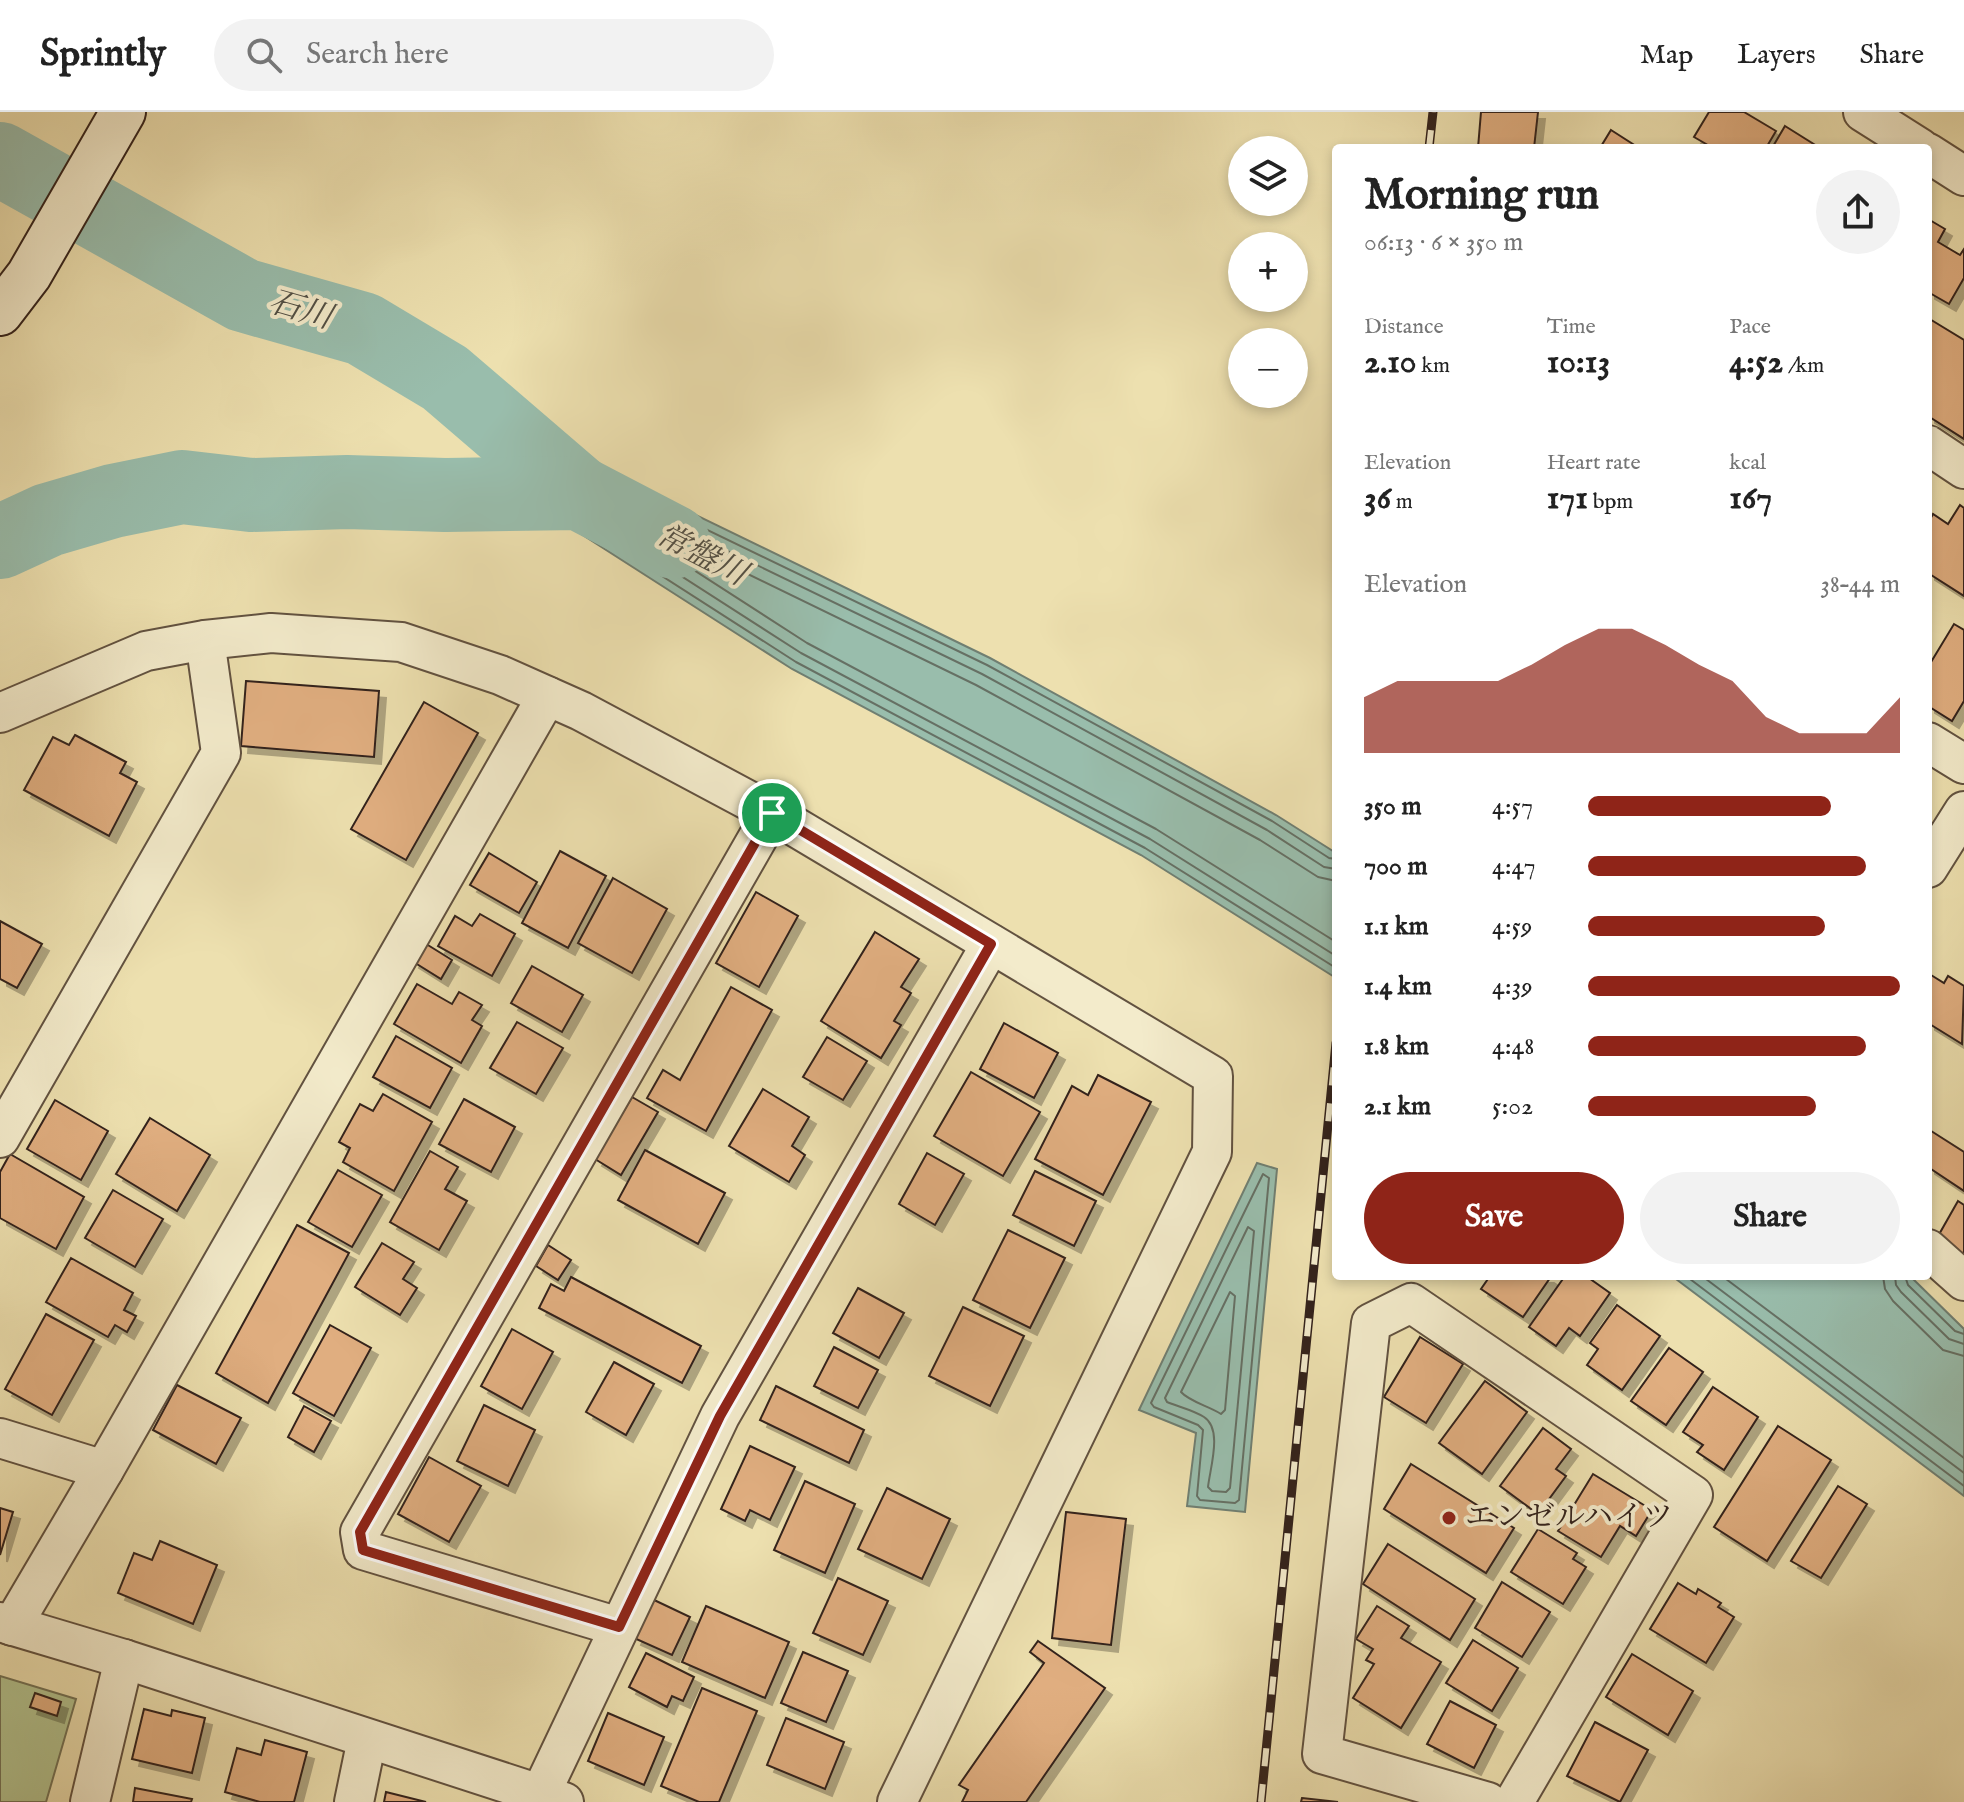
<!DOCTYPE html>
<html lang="en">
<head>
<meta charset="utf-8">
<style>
	:root { --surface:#fff; --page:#f2f2f2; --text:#222; --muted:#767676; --line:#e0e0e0; --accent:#8f2418 }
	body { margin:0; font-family:"IM FELL English","Noto Serif JP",serif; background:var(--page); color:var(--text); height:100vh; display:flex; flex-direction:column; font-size:30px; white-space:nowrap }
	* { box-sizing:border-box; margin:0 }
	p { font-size:26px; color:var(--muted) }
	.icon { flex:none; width:44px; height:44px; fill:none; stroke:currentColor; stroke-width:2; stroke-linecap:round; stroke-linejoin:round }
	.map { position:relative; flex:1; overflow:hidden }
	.sheet { position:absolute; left:1332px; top:32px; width:600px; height:1136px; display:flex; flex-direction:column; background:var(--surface); border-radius:8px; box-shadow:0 4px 12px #0003 }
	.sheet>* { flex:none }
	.buttons { position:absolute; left:1228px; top:24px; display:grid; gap:16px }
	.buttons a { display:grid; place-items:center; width:80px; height:80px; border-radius:50%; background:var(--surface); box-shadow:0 4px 12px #0003; font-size:40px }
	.pin { position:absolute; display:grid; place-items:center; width:68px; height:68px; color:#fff; margin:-34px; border:4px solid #fff; border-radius:50%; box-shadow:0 2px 8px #0007 }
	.round { display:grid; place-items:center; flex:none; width:84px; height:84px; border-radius:42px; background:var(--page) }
	.summary { display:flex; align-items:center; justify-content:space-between; height:136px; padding:0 32px }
	h1 { font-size:44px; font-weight:700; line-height:60px }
	.stats { display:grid; grid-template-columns:repeat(3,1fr); gap:12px; height:136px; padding:8px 32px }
	.stats div { display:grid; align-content:center }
	.stats b { font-size:34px; font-weight:700 }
	.stats small { font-size:22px; font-weight:400 }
	.stats p { font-size:22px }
	.chart { height:224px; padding:16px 32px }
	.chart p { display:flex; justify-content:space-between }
	.chart svg { width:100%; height:144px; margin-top:8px; fill:var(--accent); opacity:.7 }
	.action { display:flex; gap:16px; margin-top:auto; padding:16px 32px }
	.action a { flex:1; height:92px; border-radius:48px; background:var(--accent); color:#fff; font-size:32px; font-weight:700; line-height:92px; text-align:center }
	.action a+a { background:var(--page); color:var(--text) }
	ul { padding:0 32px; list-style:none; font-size:26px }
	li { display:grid; grid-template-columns:128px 96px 1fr; align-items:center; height:60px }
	li i { height:20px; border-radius:10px; background:var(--accent) }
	header { display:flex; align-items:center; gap:48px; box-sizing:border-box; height:112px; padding:0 40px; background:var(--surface); border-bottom:2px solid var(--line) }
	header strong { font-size:38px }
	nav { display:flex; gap:44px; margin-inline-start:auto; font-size:28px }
	.search { width:560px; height:72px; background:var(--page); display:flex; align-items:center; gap:20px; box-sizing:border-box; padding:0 28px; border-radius:44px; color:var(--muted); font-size:30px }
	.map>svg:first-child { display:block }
	.green { fill:#b3c38f; stroke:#737255; stroke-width:2 }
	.water { fill:#99bdac; stroke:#707f72; stroke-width:2 }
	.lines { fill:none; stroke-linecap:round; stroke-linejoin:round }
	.shore { stroke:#667064; stroke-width:2 }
	.river { stroke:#99bdac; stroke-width:74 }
	.building { fill:#e0ae80; stroke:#33221b; stroke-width:2; filter:url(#shadow) }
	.street-casing { stroke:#625240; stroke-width:42 }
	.secondary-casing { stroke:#33221b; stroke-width:48 }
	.street { stroke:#f3ebcb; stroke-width:38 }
	.secondary { stroke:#f3ebcb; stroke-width:44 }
	.rail-casing { stroke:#33221b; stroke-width:9 }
	.rail { stroke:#f3ebcb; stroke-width:6; stroke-dasharray:18; stroke-linecap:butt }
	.route-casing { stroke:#fff; stroke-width:16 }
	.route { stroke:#8f2418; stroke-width:10 }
	.poi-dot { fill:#8f2418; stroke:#f3ebcb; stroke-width:3 }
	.labels { text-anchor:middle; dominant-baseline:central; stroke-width:8; stroke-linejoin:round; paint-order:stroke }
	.poi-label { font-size:30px; fill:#33221b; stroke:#f3ebcb; text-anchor:start }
	.water-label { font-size:32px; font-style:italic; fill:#525046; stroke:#f3ebcb }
</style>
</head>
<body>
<header>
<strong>Sprintly</strong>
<div class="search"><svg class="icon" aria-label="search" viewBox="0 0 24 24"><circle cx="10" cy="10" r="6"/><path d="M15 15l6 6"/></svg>Search here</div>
<nav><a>Map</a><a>Layers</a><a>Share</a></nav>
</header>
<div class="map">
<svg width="1964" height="1690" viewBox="0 0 1964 1690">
	<defs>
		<filter id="shadow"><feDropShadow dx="7" dy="7" stdDeviation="0" flood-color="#0004"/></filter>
	</defs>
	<rect width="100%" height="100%" fill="#ede0af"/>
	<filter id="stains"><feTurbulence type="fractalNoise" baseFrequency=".0025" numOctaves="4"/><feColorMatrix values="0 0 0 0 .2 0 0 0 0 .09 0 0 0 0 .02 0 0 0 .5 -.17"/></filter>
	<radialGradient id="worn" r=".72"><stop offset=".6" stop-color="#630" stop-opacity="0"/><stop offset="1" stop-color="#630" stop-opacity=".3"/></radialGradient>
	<path class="green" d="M0,1564L76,1587L46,1690H0Z"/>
	<g class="water">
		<path d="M597,355L990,546L1276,703L1336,741V866L1141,743L792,557L567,413Z"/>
		<path d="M1257,1051L1277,1057L1245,1400L1187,1394L1196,1321L1139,1298Z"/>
		<path d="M1672,1164H1910L1964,1217V1384Z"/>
	</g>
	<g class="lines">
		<g class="shore">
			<path d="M1336,747L1329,746L1272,709L987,553L604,368L599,369L579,407L581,412L796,550L1145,736L1336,856"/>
			<path d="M1336,757L1324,755L1267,718L982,562L608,381L603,382L592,403L594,408L801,541L1150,727L1336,844"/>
			<path d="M1336,769L1318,765L1260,728L976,573L614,397L608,399L610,404L807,531L1156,717L1336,830"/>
			<path d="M1263,1062L1269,1066L1239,1388L1235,1391L1200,1388L1197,1384L1203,1318L1198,1313L1154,1295L1151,1291Z"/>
			<path d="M1248,1115L1254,1119L1230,1376L1226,1380L1212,1379L1208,1375C1210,1356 1223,1317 1204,1305C1193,1298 1179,1295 1167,1290L1165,1286Z"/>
			<path d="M1686,1164L1964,1374"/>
			<path d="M1702,1164L1964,1361"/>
			<path d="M1722,1164L1964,1346"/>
			<path d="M1883,1164L1885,1177L1893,1189L1943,1238L1964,1244"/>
			<path d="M1895,1164L1896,1173L1901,1180L1949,1227L1964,1232"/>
			<path d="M1905,1164L1908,1173L1955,1219L1964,1222"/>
			<path d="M1230,1180L1235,1184L1225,1298L1221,1302C1209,1294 1190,1290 1181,1280Z"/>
		</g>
		<g class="river">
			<path d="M0,47L243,183L363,217L445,266L579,381"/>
			<path d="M0,430L48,408L113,389L182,375L251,383L347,380L445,383L579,381L673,430"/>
		</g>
	</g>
	<g class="building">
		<path d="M1481,0H1538L1534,36H1478Z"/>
		<path d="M1709,0H1744L1776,19L1766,36L1746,34L1713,36L1694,25Z"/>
		<path d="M1785,14L1820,36H1772Z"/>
		<path d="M1611,18L1639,36H1600Z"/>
		<path d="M1928,107L1945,117L1938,130L1960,143L1964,137V166L1949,192L1928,180Z"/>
		<path d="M1928,206L1964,228V327L1928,304Z"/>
		<path d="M1960,393L1964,396V484L1928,461V411L1933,402L1948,412Z"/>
		<path d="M1954,512L1964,518V589L1952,609L1928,594V555Z"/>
		<path d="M246,569L379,579L374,645L241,634Z"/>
		<path d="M424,590L478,621L406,748L351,717Z"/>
		<path d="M75,623L126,650L120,661L137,670L109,724L24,678L53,625L69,633Z"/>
		<path d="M560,739L606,764L568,836L522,811Z"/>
		<path d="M489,741L537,770L519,801L470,773Z"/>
		<path d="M613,766L667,797L632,861L578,831Z"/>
		<path d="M756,780L798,804L759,875L716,851Z"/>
		<path d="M480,802L515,822L492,864L438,834L455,804L472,814Z"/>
		<path d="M0,809L42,832L17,876L0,867Z"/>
		<path d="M875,820L919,847L901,875L911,881L894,909L901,913L881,946L821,909Z"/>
		<path d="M423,830L452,848L441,867L412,849Z"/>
		<path d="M532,854L583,883L562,920L511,891Z"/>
		<path d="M1931,863L1944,871L1948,864L1964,874L1962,932L1928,911V867Z"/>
		<path d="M417,872L452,892L459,880L482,893L472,908L482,914L461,951L394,912Z"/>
		<path d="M731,875L772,898L706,1019L647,986L663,958L680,968Z"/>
		<path d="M517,910L563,936L536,982L490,956Z"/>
		<path d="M1004,911L1058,941L1034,986L980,957Z"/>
		<path d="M396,924L452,956L430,996L373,965Z"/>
		<path d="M827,925L867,949L843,988L803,965Z"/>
		<path d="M971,960L1040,1000L1003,1064L934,1024Z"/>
		<path d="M1098,963L1151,990L1103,1083L1035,1047L1072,974L1088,983Z"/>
		<path d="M763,977L809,1005L792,1034L805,1043L789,1070L729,1034Z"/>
		<path d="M383,982L432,1010L394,1079L343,1050L350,1036L339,1030L360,992L373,999Z"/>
		<path d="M632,985L658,1000L621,1063L595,1047Z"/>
		<path d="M464,987L515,1015L491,1060L439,1032Z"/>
		<path d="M55,988L108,1019L81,1068L27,1037Z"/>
		<path d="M150,1006L210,1043L177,1099L116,1062Z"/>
		<path d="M1928,1017L1964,1040V1079L1928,1055Z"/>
		<path d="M645,1038L725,1081L698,1132L618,1088Z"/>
		<path d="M430,1039L458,1055L445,1077L467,1089L439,1138L390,1110Z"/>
		<path d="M927,1041L964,1062L935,1113L899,1092Z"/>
		<path d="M10,1042L84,1085L56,1137L0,1106V1060Z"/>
		<path d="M338,1058L382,1083L352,1135L308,1110Z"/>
		<path d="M1035,1059L1096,1089L1074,1134L1013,1103Z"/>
		<path d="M113,1078L163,1107L135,1155L85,1126Z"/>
		<path d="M1958,1089L1964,1093V1142L1937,1126Z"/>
		<path d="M297,1113L349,1141L268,1291L216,1261Z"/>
		<path d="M1008,1118L1065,1146L1030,1216L973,1188Z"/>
		<path d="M382,1131L414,1150L403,1167L417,1176L400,1203L355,1175Z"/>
		<path d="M548,1133L571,1148L558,1168L536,1154Z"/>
		<path d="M71,1146L133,1181L124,1198L136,1204L127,1220L115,1213L108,1225L46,1190Z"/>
		<path d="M1490,1164H1547L1550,1166L1523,1205L1481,1177Z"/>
		<path d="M1565,1164H1586L1610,1181L1580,1224L1569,1216L1556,1234L1529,1215Z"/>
		<path d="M571,1165L701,1234L682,1271L539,1196L551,1172L564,1179Z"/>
		<path d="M858,1176L904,1201L879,1246L833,1221Z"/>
		<path d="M1617,1193L1660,1224L1622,1278L1587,1253L1598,1237L1590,1231Z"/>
		<path d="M963,1195L1024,1224L990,1294L929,1264Z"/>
		<path d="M46,1202L94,1228L52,1303L5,1277Z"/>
		<path d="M330,1213L371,1236L334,1304L293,1281Z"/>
		<path d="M512,1217L553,1240L522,1297L481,1274Z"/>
		<path d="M1420,1225L1463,1252L1426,1311L1384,1285Z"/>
		<path d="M834,1235L878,1258L858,1296L814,1274Z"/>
		<path d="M1669,1236L1703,1260L1666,1313L1631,1289Z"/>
		<path d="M614,1250L654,1272L626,1323L586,1300Z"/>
		<path d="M1485,1269L1527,1300L1482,1362L1439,1331Z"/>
		<path d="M177,1273L241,1306L216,1352L153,1318Z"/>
		<path d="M776,1274L864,1318L849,1351L760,1308Z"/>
		<path d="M1713,1275L1758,1305L1724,1358L1697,1340L1703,1333L1683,1320Z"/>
		<path d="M484,1293L535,1318L508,1374L457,1349Z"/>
		<path d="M304,1294L331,1309L314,1340L288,1325Z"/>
		<path d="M1778,1314L1831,1348L1767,1449L1714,1415Z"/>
		<path d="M1543,1316L1571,1337L1556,1357L1566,1364L1538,1402L1500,1374Z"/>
		<path d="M750,1334L795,1355L770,1408L750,1398L745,1409L721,1397Z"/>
		<path d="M429,1345L481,1374L449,1430L398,1402Z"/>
		<path d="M1411,1352L1514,1416L1486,1461L1384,1397Z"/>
		<path d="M1593,1362L1652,1398L1636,1424L1620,1414L1601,1445L1558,1419Z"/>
		<path d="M805,1369L855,1392L825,1461L774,1438Z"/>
		<path d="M1838,1374L1867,1392L1821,1466L1791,1449Z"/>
		<path d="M887,1376L950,1407L922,1467L858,1437Z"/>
		<path d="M0,1396L13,1400L0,1443Z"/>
		<path d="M1066,1400L1126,1407L1111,1533L1052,1526Z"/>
		<path d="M1538,1417L1577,1441L1573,1447L1586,1455L1563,1492L1511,1460Z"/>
		<path d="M160,1429L217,1453L193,1512L118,1481L134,1441L152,1448Z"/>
		<path d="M1388,1432L1475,1487L1450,1528L1363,1472Z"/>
		<path d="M838,1466L888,1489L863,1543L813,1521Z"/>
		<path d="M1502,1470L1550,1500L1522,1545L1475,1516Z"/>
		<path d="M1678,1471L1696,1482L1698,1477L1721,1491L1718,1495L1734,1505L1706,1551L1650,1517Z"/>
		<path d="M652,1487L690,1505L672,1543L634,1526Z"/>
		<path d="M706,1494L789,1530L765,1586L682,1550Z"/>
		<path d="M1377,1494L1409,1514L1401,1526L1441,1550L1401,1616L1353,1586L1374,1552L1366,1548L1373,1537L1356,1527Z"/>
		<path d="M1473,1528L1518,1556L1492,1599L1446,1571Z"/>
		<path d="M1038,1529L1105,1576L1026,1690H962L968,1678L959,1673L1044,1551L1030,1540Z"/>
		<path d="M803,1540L848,1559L826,1610L781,1591Z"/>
		<path d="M646,1541L694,1565L683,1589L672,1584L667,1595L629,1575Z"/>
		<path d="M1632,1542L1693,1579L1668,1623L1606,1585Z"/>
		<path d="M702,1576L757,1599L719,1690H699L661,1674Z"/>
		<path d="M35,1581L61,1590L57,1604L30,1595Z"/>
		<path d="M1450,1589L1496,1613L1474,1656L1427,1632Z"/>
		<path d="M144,1597L171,1604L172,1598L205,1606L192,1661L132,1647Z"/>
		<path d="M608,1601L664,1625L644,1673L588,1649Z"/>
		<path d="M786,1606L844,1630L825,1677L767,1653Z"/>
		<path d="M1595,1610L1648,1638L1620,1690L1567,1664Z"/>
		<path d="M265,1628L307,1640L294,1690H260L225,1680L237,1636L261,1643Z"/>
		<path d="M135,1676L192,1687L191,1690H133Z"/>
		<path d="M386,1680L426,1690H384Z"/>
		<path d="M1302,1686L1338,1690H1301Z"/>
	</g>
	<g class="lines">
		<defs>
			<g id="street">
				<path d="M1863,0L1920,36"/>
				<path d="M1928,41L1964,64"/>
				<path d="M1928,333L1964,357"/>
				<path d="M0,601L146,539L205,528L271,521L401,530L500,563L581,599L772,701L1213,964L1212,1040L897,1690"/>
				<path d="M1928,630L1964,652"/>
				<path d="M1928,756L1964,699"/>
				<path d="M0,1026L221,641L205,528"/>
				<path d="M1928,1137L1964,1169"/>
				<path d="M0,1326L104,1358"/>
				<path d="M0,1510L124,1547L564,1690"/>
				<path d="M12,1514L104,1358L547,584"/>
				<path d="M619,1515L363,1438L360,1420L772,701"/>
				<path d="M540,1683L720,1304L991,832"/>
				<path d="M90,1690L124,1547"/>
				<path d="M354,1690L367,1627"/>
				<path d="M1488,1690L1322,1642L1371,1211L1411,1191L1693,1383L1514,1690"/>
			</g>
			<path id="secondary" d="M0,201L29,163L123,0"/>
		</defs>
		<use href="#street" class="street-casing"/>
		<use href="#secondary" class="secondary-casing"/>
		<use href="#street" class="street"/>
		<use href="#secondary" class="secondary"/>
		<defs>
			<g id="rail">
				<path d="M1429,36L1433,0"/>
				<path d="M1261,1690L1336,931"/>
			</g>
		</defs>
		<use href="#rail" class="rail-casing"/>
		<use href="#rail" class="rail"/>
	</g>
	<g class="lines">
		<defs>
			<path id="route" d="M772,701L991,832L720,1304L619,1515L363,1438L360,1420Z"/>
		</defs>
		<use href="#route" class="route-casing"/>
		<use href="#route" class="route"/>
	</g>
	<circle class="poi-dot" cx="1449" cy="1406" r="8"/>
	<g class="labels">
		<g class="poi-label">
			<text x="1465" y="1406">エンゼルハイツ</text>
		</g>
		<g class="water-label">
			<text transform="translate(300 199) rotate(16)">石川</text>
			<text transform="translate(701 444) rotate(27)">常盤川</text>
		</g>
	</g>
	<rect width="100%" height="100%" filter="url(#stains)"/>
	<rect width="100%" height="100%" fill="url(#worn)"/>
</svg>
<div class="buttons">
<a><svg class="icon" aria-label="layers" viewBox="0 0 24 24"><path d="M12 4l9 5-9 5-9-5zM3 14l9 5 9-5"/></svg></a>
<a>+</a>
<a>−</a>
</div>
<div class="pin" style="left:772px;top:701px;background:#1e9e55"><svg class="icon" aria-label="arrive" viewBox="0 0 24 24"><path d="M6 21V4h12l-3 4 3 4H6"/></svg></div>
<section class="sheet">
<div class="summary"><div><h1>Morning run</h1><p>06:13 · 6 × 350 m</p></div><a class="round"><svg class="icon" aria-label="share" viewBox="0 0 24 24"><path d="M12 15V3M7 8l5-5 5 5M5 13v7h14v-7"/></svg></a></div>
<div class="stats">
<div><p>Distance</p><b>2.10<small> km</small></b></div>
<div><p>Time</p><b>10:13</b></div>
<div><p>Pace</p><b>4:52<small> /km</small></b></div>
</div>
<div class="stats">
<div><p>Elevation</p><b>36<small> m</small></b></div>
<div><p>Heart rate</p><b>171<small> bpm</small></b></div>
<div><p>kcal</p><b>167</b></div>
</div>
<div class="chart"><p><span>Elevation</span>38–44 m</p>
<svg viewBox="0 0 160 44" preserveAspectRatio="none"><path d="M0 44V27L10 22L20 22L30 22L40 22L50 17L60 11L70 6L80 6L90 11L100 17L110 22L120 33L130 38L140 38L150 38L160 27V44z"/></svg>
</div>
<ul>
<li><b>350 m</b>4:57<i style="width:78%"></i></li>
<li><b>700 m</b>4:47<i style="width:89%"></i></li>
<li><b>1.1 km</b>4:59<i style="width:76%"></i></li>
<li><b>1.4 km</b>4:39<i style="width:100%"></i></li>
<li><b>1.8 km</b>4:48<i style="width:89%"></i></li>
<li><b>2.1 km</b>5:02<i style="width:73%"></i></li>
</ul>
<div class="action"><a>Save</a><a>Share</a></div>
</section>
</div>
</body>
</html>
